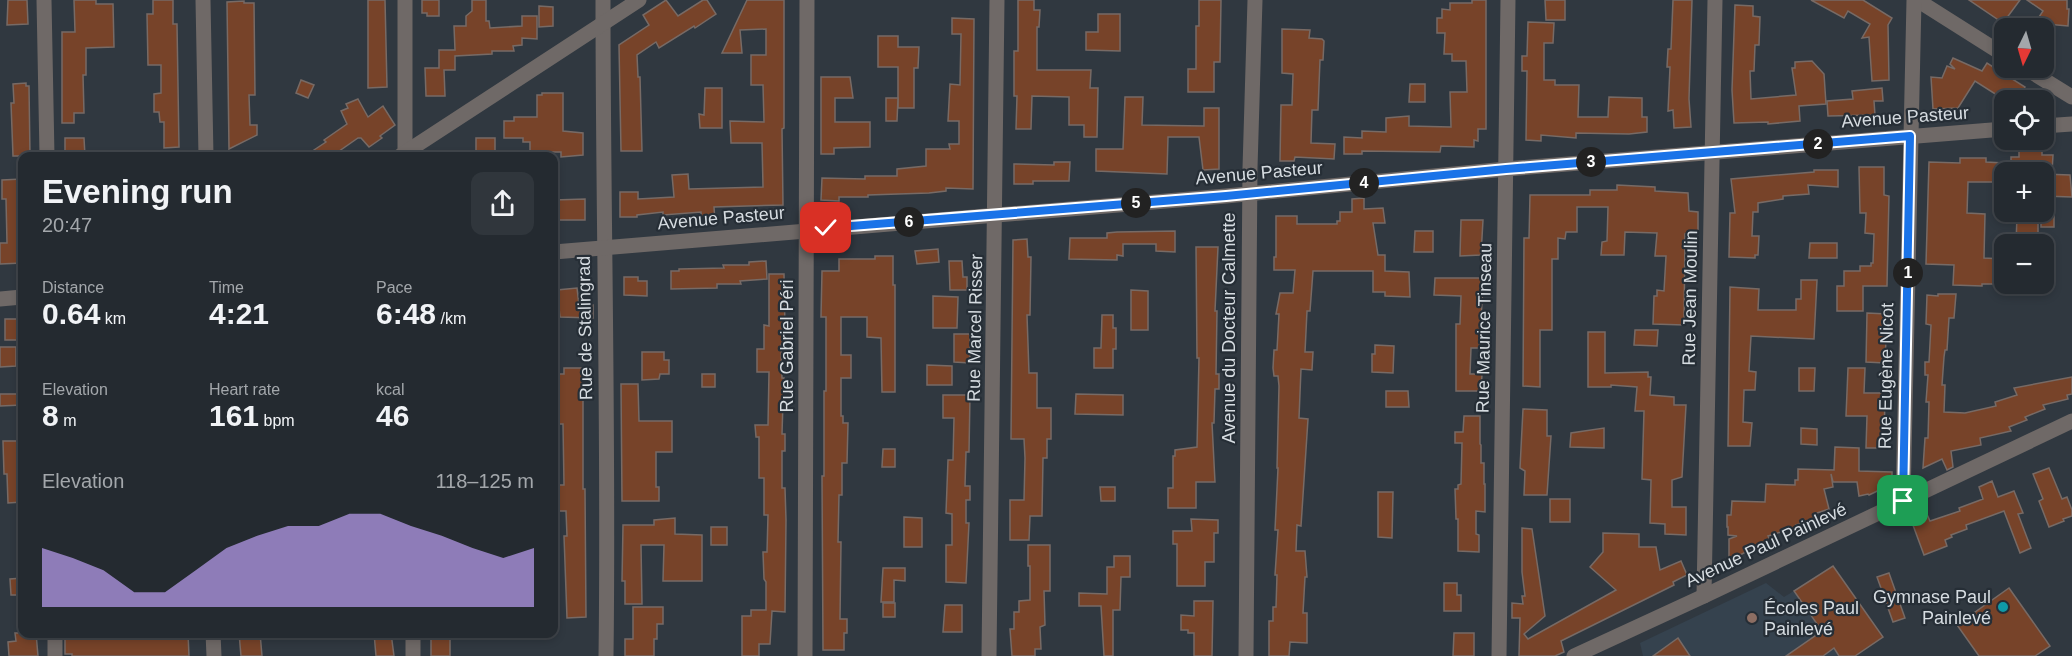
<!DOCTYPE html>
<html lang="en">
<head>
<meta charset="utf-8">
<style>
	:root { --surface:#242a30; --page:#30363c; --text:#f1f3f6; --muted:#a3a7ab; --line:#41464c; --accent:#bca0f2 }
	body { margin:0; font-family:Arial,sans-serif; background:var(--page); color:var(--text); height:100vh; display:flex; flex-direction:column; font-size:22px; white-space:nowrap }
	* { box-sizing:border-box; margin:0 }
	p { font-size:20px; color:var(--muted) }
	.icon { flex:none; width:33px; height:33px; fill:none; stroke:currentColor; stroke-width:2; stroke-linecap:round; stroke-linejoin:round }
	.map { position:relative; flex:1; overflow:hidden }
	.side { position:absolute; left:18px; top:152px; width:540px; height:486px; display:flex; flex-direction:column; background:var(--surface); border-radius:12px; box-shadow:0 3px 9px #0003,0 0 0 2px var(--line) }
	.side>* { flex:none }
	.needle { width:39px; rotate:185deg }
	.tools { position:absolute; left:1994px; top:18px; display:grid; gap:12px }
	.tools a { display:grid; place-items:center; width:60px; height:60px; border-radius:12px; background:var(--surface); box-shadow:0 3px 9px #0003,0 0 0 2px var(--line); font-size:30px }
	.pin { position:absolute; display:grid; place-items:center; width:51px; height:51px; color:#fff; margin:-26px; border-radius:12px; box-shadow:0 3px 9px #0006 }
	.km { position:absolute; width:30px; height:30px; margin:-15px; border-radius:50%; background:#222; color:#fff; font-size:16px; line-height:30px; text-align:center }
	.round { display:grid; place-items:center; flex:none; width:63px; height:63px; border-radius:12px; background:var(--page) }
	.headline { display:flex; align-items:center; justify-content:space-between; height:102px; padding:0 24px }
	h1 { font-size:33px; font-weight:600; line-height:45px }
	.stats { display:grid; grid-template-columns:repeat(3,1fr); gap:9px; height:102px; padding:6px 24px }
	.stats div { display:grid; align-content:center }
	.stats b { font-size:30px; font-weight:600 }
	.stats small { font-size:16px; font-weight:400 }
	.stats p { font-size:16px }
	.chart { height:168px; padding:12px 24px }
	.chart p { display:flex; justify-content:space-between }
	.chart svg { width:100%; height:108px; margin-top:6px; fill:var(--accent); opacity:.7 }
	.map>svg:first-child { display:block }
	.built { fill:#35424e }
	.building { fill:#774329; stroke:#776a65; stroke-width:1.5 }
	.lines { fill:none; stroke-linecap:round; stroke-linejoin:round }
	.minor { stroke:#6f6967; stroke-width:15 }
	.route-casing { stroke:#fff; stroke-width:12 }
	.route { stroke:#1a73e8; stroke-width:8 }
	.culture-dot { fill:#0f9aa8; stroke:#262e36; stroke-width:2 }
	.education-dot { fill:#8d6e63; stroke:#262e36; stroke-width:2 }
	.labels { text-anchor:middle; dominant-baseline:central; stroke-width:4.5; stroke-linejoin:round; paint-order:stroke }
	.street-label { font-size:18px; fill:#d6dce1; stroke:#262e36 }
	.poi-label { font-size:18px; fill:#d6dce1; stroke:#262e36; text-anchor:end }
</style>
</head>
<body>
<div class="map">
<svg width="2072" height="656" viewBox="0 0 2072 656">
	<rect width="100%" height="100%" fill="#303840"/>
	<path class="built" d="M1766,583L1784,597L1794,591L1839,656H1643L1640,643Z"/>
	<g class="building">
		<path d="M8,0H27L28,24L7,25Z"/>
		<path d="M74,0H96V4H113L114,47L86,48V75H83L84,113H74V123H62V32H75Z"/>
		<path d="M153,0H173V24H177L179,147L164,148V122H160L159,112H154V94L161,93V65H148L147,14H153Z"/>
		<path d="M368,0H385L387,87L368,88Z"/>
		<path d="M422,0H439V16H427V13H422Z"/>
		<path d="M472,0H486V21H489L490,28L522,26V16H537V39L522,38V45L513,46L514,51H492V54L455,56V70H444L445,96H426L425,68H439V50H455L454,26H466V16L472,11Z"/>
		<path d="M666,0L678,16L703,0H707L716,14L695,28L694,26L659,48L656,42L637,55L638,77H640L642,151H621L619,45L649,25L643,15Z"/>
		<path d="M747,0H784V128L782,129L783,205L714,207L715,222L702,223L701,212L663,215V212L637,215V217H620V192H638V199L674,197L672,175L688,174L689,189L763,187L762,143H731L730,121L764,122L763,85H751V55H766V29L740,30L742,53H722Z"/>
		<path d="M1018,0H1034V10H1040L1039,27H1037V70H1091L1090,88H1098L1097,137H1084V125H1069V97L1032,96L1031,129H1016L1017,96H1014V51H1018Z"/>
		<path d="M1199,0H1221L1220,62H1214V92H1188V69H1196V26H1199Z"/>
		<path d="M1472,0H1486V129H1478V141L1474,140V147L1441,146L1440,152L1362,151V154H1344V137L1362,138V131L1386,132V118L1409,116V126L1451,127L1450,92H1467L1466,61H1452V54H1444L1445,33H1437V18H1442V9L1450,10V3H1472Z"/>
		<path d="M1545,0H1565V20H1546Z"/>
		<path d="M1673,0H1692L1689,99L1691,127L1674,128L1673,110L1668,111L1670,67H1667L1668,49H1671Z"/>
		<path d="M1811,0H1863L1892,18L1888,25L1889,80L1872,81L1869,37L1862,38L1870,24L1848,11L1844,18Z"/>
		<path d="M1969,0H2020L2003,23Z"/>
		<path d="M2027,0H2067V9H2069L2068,26L2035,23L2043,11Z"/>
		<path d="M244,1V3H254L255,95H249L250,125H257V135L229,149L227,2Z"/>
		<path d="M1735,5L1753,6V16L1760,17L1759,45H1755L1754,71H1750L1751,99L1796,95L1792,68H1795V62L1812,61L1824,74L1826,104L1799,106L1800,121L1768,124V122L1734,123L1732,90Z"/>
		<path d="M539,6L553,7V26L539,27Z"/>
		<path d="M1098,14H1120V51L1086,50V32H1098Z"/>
		<path d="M952,18L974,19L973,189L946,188V191L929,193L868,195V197H839V201L821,200L822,178L865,179V176H897V169L926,166V149H950L949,144H959V121H948L950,84L960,85L961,34H952Z"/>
		<path d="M1528,22L1554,23L1553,43H1544V80H1555V85H1579L1578,117H1608L1609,97L1642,98V117H1647V132L1629,134L1576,133V138L1541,135V141L1526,140L1527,71H1522V56H1527Z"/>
		<path d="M1282,29L1310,30L1309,38L1322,39L1324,41L1323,60H1320L1318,110H1312L1311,143L1335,144L1334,159L1295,157L1294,161H1280L1281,105H1292L1293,74L1282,73Z"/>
		<path d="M878,36H898V47H919L918,68H914V108H898V67H878Z"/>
		<path d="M1953,58L1982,71L1987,63L2025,87L2019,98L2006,89L2000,97L1975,81L1958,108L1933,109L1931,77L1942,78L1947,66L1955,69L1950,64Z"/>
		<path d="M821,77H850L853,98H835V122H870V147L834,148V154H821Z"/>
		<path d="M301,80L314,85L308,98L296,93Z"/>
		<path d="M26,83V86H29L30,156H13L11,103H14L13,84Z"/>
		<path d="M1410,84H1425V102H1409Z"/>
		<path d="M705,88H722V128H700L699,114L704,115Z"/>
		<path d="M1882,88L1883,101H1874L1875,115L1828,116L1827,101L1853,99L1852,91Z"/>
		<path d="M542,93H563V131L583,133V155L561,157V152H530V142H523V138H504V121H514V117H537V95H542Z"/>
		<path d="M1125,97H1143L1142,125L1204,126V108H1219V169L1203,170L1199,137H1168L1167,174L1096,171V149H1123Z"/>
		<path d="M886,98H898L897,121H886Z"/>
		<path d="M358,99L368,117L383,106L395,125L380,136L382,138L369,147L361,138H358L332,156H305L326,142L324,140L347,124L341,111L348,108L346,104Z"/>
		<path d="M65,138H84L85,156H65Z"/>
		<rect x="476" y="138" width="19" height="16"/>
		<path d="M2019,151H2042V155H2053L2052,172H2011V157H2019Z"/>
		<path d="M1960,158H1986V162L2004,163V182H1968L1967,213L1985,214L1984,258L2004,259V284H1982V286L1953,285L1954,265L1926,264L1929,162L1960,163Z"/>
		<path d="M1054,162H1070L1069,181H1033V184H1014V164L1054,165Z"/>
		<path d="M1859,167H1884V195L1889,196L1887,286H1863V311H1837V286H1844V271H1860V266H1871V263H1873L1874,234L1865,233L1866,213H1860Z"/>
		<path d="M1814,170H1838V187L1808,185L1809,194L1783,196V199L1758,203V212H1753L1752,236H1759L1758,255H1755V258L1729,257L1730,213H1735L1731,179L1814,172Z"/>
		<path d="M2043,174L2070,175L2072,197L2043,196Z"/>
		<path d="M22,179V263L0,264V243H7L6,199H2V180Z"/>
		<path d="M1617,185L1655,187V191L1688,193L1689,211L1698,212V234H1685L1684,325L1653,324L1654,296H1657V290L1664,291L1666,256H1655L1657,233L1625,232L1624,255H1601L1602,242L1607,241L1608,207H1577V232H1566L1565,239L1558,238V259H1552V330H1540V387L1523,386L1524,238H1529L1530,195H1590V190H1617Z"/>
		<path d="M1364,198V209L1383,208L1385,223H1373L1378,255H1385V271L1409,272L1410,297L1385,296V292H1373V271H1313L1310,311H1307L1305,352H1313L1312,370L1301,369L1299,418L1308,419L1301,526L1297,525L1296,551H1305L1307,577H1305L1303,613H1307V643L1290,642L1289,656H1269V621H1273V607H1276L1277,575H1275L1278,530H1275L1278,468H1277L1279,386L1278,376H1274L1273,368L1274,350H1277L1279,314H1276L1280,293H1293L1295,270H1274V257H1276V216H1297V224H1337V221H1340V212H1352V199Z"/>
		<path d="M585,199V220H554V200Z"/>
		<rect x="2041" y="212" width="13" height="15"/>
		<path d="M2017,216H2038V244H2016Z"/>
		<path d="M1461,220H1483L1481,255L1460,256Z"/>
		<path d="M1175,231V252L1156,251V244H1123V256L1117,255V260L1069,259L1070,238H1107V233L1117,232Z"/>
		<path d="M1415,231H1433V252H1414Z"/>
		<path d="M1027,239L1028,257H1031L1030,315H1027L1029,373H1037V408H1051V439H1047V458H1043L1042,516H1030L1029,540H1010V500H1024L1025,458L1024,439H1011L1013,240Z"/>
		<path d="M1810,243H1837V258H1809Z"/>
		<path d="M1196,247H1218L1215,311H1217L1216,374H1219V389H1215L1214,423H1212L1215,482H1196V508H1168V488H1173V456H1175V450L1197,447L1199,358H1197Z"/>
		<path d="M938,249L939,262L917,264L915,251Z"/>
		<path d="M875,256H893V285H895V392H882L881,338L867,337V317H841V355H851V378H841V416H843V423H848L847,463H842V495H839L838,542H841L840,619H847V633H844V650H823L822,476H824V391H826V317H821L822,271H839V259H875Z"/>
		<path d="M766,261L767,279L740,281L741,284H717V288L671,289V271H679V269L724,268L723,265H749V262Z"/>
		<path d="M949,261H962L963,277H967V290H950Z"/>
		<path d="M769,274H784L785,331L784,345H781L782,378H784L783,385H786V401H783L782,434H785V451H782V488H785L786,520L785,612L772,611L770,644H759V656H742V616H751V610H766V582L764,579L763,552H767L768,515H764V478H759V437H756L755,425H768L769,372H757V349H764V325L769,326Z"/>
		<path d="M624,277H638V281H647V296L624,295Z"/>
		<path d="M1435,278H1483L1480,346L1478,348H1471L1470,374H1482L1481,391H1456V324H1460L1461,296L1434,295Z"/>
		<path d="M1801,280H1817L1814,339L1751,336L1749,371L1756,372L1755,390H1744L1743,422L1752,423L1750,446H1728L1730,287L1759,289L1758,310H1796V299H1801Z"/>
		<path d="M577,288L579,305H593V318L560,317L557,290Z"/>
		<path d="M1131,290L1148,291V330H1131Z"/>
		<path d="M1938,294H1956L1954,318H1949L1947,350H1945L1944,357L1942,385H1945L1944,412L1965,413L1996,406L1995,402L2017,395L2014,388L2072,377V394L2067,395L2068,399L2043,405L2045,409L2025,417L2027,420L2009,427L2011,431L1980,438L1981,445L1951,451L1953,467L1947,470L1942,459L1923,468L1925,438H1928L1929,402H1926L1928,375H1925V362H1929L1931,325L1926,324L1927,295L1938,296Z"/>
		<path d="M933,296L958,297L957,328H933Z"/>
		<path d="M1867,313L1887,314L1885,363L1866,362Z"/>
		<path d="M1102,315H1113V328H1116V349H1113V368H1094V348H1101Z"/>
		<rect x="5" y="319" width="17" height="21"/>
		<path d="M1635,330H1658L1657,346L1634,345Z"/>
		<path d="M1588,332H1605V373L1648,372V377H1651L1650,395L1674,397V405H1686L1682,477L1672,480V507H1686V535L1665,534V524L1650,523L1651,480L1642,479L1644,411H1635L1637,387L1611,385V387H1588Z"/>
		<path d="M954,334H970V363L954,362Z"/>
		<path d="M1375,345L1394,346L1393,373L1372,372V354H1375Z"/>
		<path d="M0,347H16V366L0,367Z"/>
		<path d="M642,352H664V360H669V374H660L659,379L642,380Z"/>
		<path d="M927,365L952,366V385H927Z"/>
		<path d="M564,368H583V489H585L586,617L567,618L564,536H567L566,511H555L554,503V485H564L563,424H557L556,377H559V374H564Z"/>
		<path d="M1799,368H1815L1814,391H1799Z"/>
		<path d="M1848,368H1865L1864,393H1885L1884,448H1866L1867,416H1846Z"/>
		<rect x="702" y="374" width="13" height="13"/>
		<path d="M621,384H638L639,421H672V452H656V487H659V501H622Z"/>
		<path d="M1386,391H1408L1409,407H1386Z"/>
		<path d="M0,394H22V405L0,406Z"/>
		<path d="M1076,394L1123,395V415L1075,414Z"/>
		<path d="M943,395H970L969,452H966L965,486H970V500H966V523H969L966,583L946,582V545H952V514L946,513L948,460H953L954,418H943Z"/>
		<path d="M1523,409L1547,410V436H1551L1547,495H1524L1525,471L1520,468Z"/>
		<path d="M1464,416H1480V444L1481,445V463H1484V484H1485V512L1476,511V534L1479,535V552L1458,551V519H1456L1455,489H1458V485L1461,484L1462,443H1455V432H1463Z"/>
		<path d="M1604,428V448L1570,447L1571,433Z"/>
		<path d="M1801,428L1817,429V445L1801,444Z"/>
		<path d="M3,441H19L20,461H22V502L8,503L7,474H4Z"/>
		<path d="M1835,447L1859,448V471L1892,472V484L1869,495L1868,494L1859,496L1857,482H1833L1831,474L1833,487L1824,489L1829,509L1814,514L1816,519L1796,525L1797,527L1768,536L1770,540L1736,557H1729V539L1737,536L1728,535V527H1727V515H1731L1732,501L1765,502L1766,484L1795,485V480H1798V469L1834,470Z"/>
		<path d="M883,449H895V467H882Z"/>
		<path d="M2049,468L2062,499L2067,497L2072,510V516L2063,519L2064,521L2049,527L2039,501L2043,499L2033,474Z"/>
		<path d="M1992,481L1998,497L2014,491L2023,513L2018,514L2031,548L2020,553L2004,511L1966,525L1967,529L1951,535L1952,537L1945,540L1947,546L1924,555L1910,517L1911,515L1925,510L1930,521L1960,511L1959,508L1983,499L1979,487Z"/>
		<path d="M1100,487H1115V501H1101Z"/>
		<path d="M1378,492H1393L1392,538L1378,537Z"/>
		<rect x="1550" y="499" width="20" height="23"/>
		<path d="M904,517L922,518V547H904Z"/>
		<path d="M675,518V534L702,535V581H663L664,545H641L642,604H625V581H622L623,525H654V520Z"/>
		<path d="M1191,519L1218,520V533H1214V562H1205V586H1177V544H1173V531H1192Z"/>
		<rect x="711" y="527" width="16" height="18"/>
		<path d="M1522,528L1532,529L1545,616L1524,634L1528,639L1616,590L1590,567L1603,552V533L1639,534V547H1656L1660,570L1681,561L1687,575L1673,582L1674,585L1561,641L1564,652L1555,656H1519L1520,618H1512V603L1523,604L1522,596H1525L1522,572Z"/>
		<path d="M1028,545H1050V591H1044L1045,625L1040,627L1041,649H1035V656H1012L1010,629H1014V612H1019V601L1030,600V566H1028Z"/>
		<path d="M1114,556H1130V577H1121L1120,610H1113V656H1104L1101,606H1079V593L1107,594V567H1114Z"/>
		<path d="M1833,566L1883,637L1855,656H1839L1834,648L1823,656H1786L1822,631L1794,591Z"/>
		<path d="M883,568H905V581L894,580V602H881Z"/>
		<path d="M1889,573L1905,618L1893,622L1877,577Z"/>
		<path d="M22,578V595H11L10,579Z"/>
		<path d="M1444,583H1457V595H1461V611H1444Z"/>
		<path d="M2009,588L2050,646L2035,656H1979L1957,625Z"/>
		<path d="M1194,601H1213L1212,656H1194V633H1188V630H1181V615L1194,616Z"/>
		<rect x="883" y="603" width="12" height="14"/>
		<path d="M945,605H962V632H943Z"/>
		<path d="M633,607H663V624H657V639H654V656H625V639H633Z"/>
		<path d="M15,633H36L38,656H9L8,642L16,641Z"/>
		<path d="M72,633H99V636L188,633L189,656H72V654H65V638H72Z"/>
		<path d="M239,633H260L262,656H241Z"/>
		<path d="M374,633H391L394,656H376Z"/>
		<path d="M1454,633H1474V656H1453Z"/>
		<path d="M1678,638L1690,656H1653Z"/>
		<rect x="431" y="639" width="19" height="17"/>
	</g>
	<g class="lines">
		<g class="minor">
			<path d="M44,0L47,156"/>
			<path d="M203,0L206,156"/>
			<path d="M405,0V156"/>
			<path d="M603,0C603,219 609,437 606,656"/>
			<path d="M1917,0L2004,55"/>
			<path d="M2025,68L2072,97"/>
			<path d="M2043,126L2072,124"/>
			<path d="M400,156L639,0"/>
			<path d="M554,252L1226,196L1506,169L2004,129"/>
			<path d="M0,299L22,297"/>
			<path d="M1903,501L1914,0"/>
			<path d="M1704,596L1715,0"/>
			<path d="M55,633V656"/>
			<path d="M213,633L214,656"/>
			<path d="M413,633V656"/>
			<path d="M805,656L807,0"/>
			<path d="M989,656L997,0"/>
			<path d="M1246,656L1250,168L1255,0"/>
			<path d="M1499,656L1508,0"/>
			<path d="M1574,656L1704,596L2072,421"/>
		</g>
	</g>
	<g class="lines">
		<defs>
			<path id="route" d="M826,228L1226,196L1506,169L1910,136L1903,501"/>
		</defs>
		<use href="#route" class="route-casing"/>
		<use href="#route" class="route"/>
	</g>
	<circle class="culture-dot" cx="2003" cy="607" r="6"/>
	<circle class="education-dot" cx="1752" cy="618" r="6"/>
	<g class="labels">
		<g class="street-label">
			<text transform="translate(1905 117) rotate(-4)">Avenue Pasteur</text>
			<text transform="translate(1259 173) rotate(-5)">Avenue Pasteur</text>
			<text transform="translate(721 218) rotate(-5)">Avenue Pasteur</text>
			<text transform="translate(1690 298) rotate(-89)">Rue Jean Moulin</text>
			<text transform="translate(585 328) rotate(-91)">Rue de Stalingrad</text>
			<text transform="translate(975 328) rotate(-89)">Rue Marcel Risser</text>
			<text transform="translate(1229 328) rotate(-90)">Avenue du Docteur Calmette</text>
			<text transform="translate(1484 328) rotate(-89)">Rue Maurice Tinseau</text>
			<text transform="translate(787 346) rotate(-90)">Rue Gabriel Péri</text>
			<text transform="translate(1886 376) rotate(-89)">Rue Eugène Nicot</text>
			<text transform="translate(1766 545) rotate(-25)">Avenue Paul Painlevé</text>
		</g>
		<g class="poi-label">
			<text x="1991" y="597">Gymnase Paul<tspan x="1991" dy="21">Painlevé</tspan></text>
			<text x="1764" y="608" text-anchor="start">Écoles Paul<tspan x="1764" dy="21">Painlevé</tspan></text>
		</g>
	</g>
</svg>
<div class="tools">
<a><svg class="needle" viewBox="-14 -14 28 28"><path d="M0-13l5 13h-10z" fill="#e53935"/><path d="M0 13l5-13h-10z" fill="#a3a7ab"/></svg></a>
<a><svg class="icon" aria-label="locate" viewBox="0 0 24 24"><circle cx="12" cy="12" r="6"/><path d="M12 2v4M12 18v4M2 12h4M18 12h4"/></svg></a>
<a>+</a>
<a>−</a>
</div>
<div class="pin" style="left:1903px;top:501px;background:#1e9e55"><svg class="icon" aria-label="arrive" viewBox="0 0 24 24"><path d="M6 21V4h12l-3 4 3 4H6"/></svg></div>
<div class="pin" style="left:826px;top:228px;background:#d93025"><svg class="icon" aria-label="check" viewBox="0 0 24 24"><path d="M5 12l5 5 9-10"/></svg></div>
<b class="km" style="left:1908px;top:273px">1</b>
<b class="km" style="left:1818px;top:144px">2</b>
<b class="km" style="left:1591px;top:162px">3</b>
<b class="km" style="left:1364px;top:183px">4</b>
<b class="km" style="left:1136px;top:203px">5</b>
<b class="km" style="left:909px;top:222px">6</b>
<section class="side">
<div class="headline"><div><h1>Evening run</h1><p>20:47</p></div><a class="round"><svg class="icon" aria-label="share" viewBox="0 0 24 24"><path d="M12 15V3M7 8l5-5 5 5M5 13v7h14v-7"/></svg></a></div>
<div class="stats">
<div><p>Distance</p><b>0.64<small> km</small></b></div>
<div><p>Time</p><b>4:21</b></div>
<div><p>Pace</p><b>6:48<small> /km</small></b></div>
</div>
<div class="stats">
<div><p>Elevation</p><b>8<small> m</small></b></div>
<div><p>Heart rate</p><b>161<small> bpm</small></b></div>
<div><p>kcal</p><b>46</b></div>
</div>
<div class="chart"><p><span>Elevation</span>118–125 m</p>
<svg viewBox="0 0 160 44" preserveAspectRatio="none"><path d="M0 44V20L10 24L20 29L30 38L40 38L50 29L60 20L70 15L80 11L90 11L100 6L110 6L120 11L130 15L140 20L150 24L160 20V44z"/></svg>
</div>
</section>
</div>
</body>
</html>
